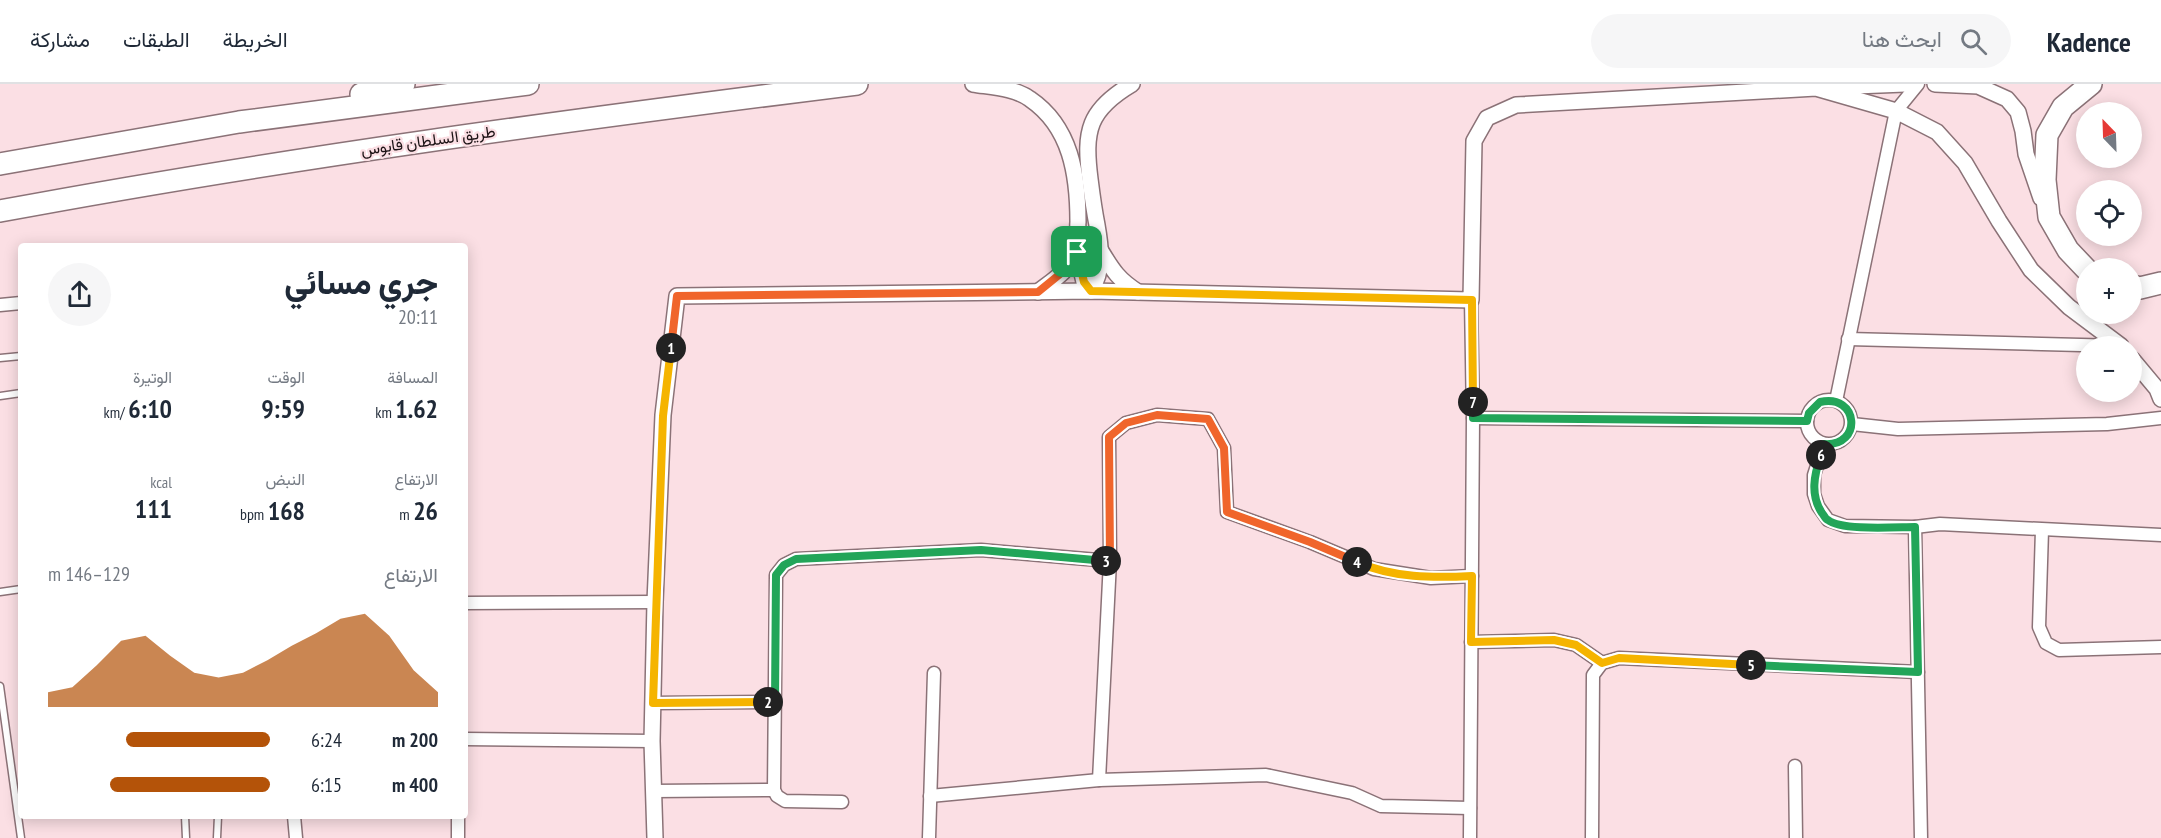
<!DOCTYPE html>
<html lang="ar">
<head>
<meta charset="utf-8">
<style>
	:root { --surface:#fff; --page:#f6f6f7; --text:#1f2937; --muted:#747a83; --line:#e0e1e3; --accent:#b45309 }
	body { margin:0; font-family:"PT Sans Narrow",Vazirmatn,sans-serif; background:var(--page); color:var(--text); direction:rtl; height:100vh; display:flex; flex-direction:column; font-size:22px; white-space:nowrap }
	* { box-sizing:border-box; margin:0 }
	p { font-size:20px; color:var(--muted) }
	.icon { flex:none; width:33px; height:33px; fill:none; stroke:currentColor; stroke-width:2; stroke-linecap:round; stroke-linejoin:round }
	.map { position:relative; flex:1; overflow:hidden; direction:ltr }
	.details { position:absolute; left:18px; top:159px; width:450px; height:576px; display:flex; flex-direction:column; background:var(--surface); border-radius:6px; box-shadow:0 3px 15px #0003; direction:rtl }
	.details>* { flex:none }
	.needle { width:39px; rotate:337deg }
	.controls { position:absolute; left:2076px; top:18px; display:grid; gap:12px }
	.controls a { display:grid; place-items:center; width:66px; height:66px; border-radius:50%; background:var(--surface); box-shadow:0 3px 15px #0003; font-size:30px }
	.pin { position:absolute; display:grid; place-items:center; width:51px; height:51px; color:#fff; margin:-26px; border-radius:12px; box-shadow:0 3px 9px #0006 }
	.km { position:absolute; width:30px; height:30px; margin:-15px; border-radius:50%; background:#222; color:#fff; font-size:16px; line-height:30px; text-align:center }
	.round { display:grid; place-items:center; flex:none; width:63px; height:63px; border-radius:32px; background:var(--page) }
	.overview { display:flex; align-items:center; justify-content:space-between; height:102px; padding:0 30px }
	h1 { font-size:33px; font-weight:800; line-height:45px }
	.stats { display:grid; grid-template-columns:repeat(3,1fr); gap:9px; height:102px; padding:6px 30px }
	.stats div { display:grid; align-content:center }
	.stats b { font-size:26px; font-weight:800 }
	.stats small { font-size:16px; font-weight:400 }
	.stats p { font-size:16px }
	.chart { height:168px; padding:12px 30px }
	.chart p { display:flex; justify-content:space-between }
	.chart svg { width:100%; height:108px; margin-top:6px; fill:var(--accent); opacity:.7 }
	ul { padding:0 30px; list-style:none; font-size:20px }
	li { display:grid; grid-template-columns:96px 72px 1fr; align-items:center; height:45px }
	li i { height:15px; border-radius:8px; background:var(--accent) }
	header { display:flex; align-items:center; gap:36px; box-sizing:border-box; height:84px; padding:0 30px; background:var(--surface); border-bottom:2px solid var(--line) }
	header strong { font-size:28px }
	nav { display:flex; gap:33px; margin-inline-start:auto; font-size:21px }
	.search { width:420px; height:54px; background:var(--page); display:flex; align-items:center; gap:15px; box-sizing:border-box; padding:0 21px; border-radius:33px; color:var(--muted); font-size:22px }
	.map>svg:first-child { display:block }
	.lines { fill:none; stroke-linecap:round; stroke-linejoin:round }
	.service-casing { stroke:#8b7277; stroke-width:9 }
	.minor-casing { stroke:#8b7277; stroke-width:15 }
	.tertiary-casing { stroke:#8b7277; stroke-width:18 }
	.trunk-casing { stroke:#8b7277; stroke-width:24 }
	.service { stroke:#fff; stroke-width:6 }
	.minor { stroke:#fff; stroke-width:12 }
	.tertiary { stroke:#fff; stroke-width:15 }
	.trunk { stroke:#fff; stroke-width:21 }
	.split-1-casing { stroke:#fff; stroke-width:12 }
	.split-2-casing { stroke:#fff; stroke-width:12 }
	.split-3-casing { stroke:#fff; stroke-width:12 }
	.split-4-casing { stroke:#fff; stroke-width:12 }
	.split-5-casing { stroke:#fff; stroke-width:12 }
	.split-6-casing { stroke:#fff; stroke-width:12 }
	.split-7-casing { stroke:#fff; stroke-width:12 }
	.split-8-casing { stroke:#fff; stroke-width:12 }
	.split-1 { stroke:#f0652b; stroke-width:8 }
	.split-2 { stroke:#f5b400; stroke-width:8 }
	.split-3 { stroke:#22a559; stroke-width:8 }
	.split-4 { stroke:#f0652b; stroke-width:8 }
	.split-5 { stroke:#f5b400; stroke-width:8 }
	.split-6 { stroke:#22a559; stroke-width:8 }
	.split-7 { stroke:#22a559; stroke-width:8 }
	.split-8 { stroke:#f5b400; stroke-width:8 }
	.labels { text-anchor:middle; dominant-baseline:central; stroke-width:4.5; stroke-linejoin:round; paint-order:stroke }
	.street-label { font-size:16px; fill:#1c1315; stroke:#fbdfe4 }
</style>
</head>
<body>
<header>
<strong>Kadence</strong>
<div class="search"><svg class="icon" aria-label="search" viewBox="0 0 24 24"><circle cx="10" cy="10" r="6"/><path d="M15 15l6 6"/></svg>ابحث هنا</div>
<nav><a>الخريطة</a><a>الطبقات</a><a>مشاركة</a></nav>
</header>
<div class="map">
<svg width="2161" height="754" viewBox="0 0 2161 754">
	<rect width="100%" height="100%" fill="#fbdfe4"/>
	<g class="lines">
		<defs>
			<g id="service">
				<path d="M0,274L21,272"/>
				<path d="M0,312L21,309"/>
				<path d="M0,508L21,505"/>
				<path d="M0,602L21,754"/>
				<path d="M185,732L186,754"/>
				<path d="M217,754L218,732"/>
			</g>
			<g id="minor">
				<path d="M0,221L21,219"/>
				<path d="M1848,255L2120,262"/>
				<circle cx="1829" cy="338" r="22"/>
				<path d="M1836,317L1896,27L1918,0"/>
				<path d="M1473,334L1807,337"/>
				<path d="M1852,340L1898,345L2107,340L2161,334"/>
				<path d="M1824,360L1814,391V410L1818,422L1828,436L1845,442L1915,443L1940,440L2161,451"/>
				<path d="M1915,443L1921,754"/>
				<path d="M2042,446L2039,543L2046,559L2059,566L2161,563"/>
				<path d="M465,519L655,518"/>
				<path d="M1471,558L1554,556L1576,561L1602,579"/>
				<path d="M653,619L775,618"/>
				<path d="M465,655L652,657"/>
				<path d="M1795,682L1796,754"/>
				<path d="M1099,696L1110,477L1109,353L1126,339L1157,331L1208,335L1224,364L1227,428L1310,458L1374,485L1431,494L1472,492"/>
				<path d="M654,707L774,706"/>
				<path d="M930,712L1099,696L1266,691L1352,709L1381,722L1470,724"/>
				<path d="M842,718L785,717L777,712L774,706L776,491L784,481L796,475L981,466L1110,477"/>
				<path d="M294,732L296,754"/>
				<path d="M458,754V732"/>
				<path d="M929,754L934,589"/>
				<path d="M1470,754L1473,334L1471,216"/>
				<path d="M1592,754L1593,591L1602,579L1619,574L1918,588"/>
			</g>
			<g id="tertiary">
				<path d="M973,0C991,3 1015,4 1030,15C1071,43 1078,91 1078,138C1077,147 1080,161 1076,169C1069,187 1052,197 1038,208"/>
				<path d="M1935,0L1978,2L2007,15L2018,28L2023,47L2026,70L2041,114"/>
				<path d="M1830,3L1905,0"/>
				<path d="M1101,167C1113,187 1119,196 1138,208"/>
				<path d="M1077,168L1084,198L1091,207C1104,186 1101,164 1097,141C1094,126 1092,111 1090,95C1084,47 1088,26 1132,0"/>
				<path d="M2132,275L2157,305L2161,315"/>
				<path d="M655,754L652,657L655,518L663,331L677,212L1091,207L1471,216L1474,57L1487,34L1516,21L1816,4L1896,27L1937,48L1965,79L1999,137L2031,186L2069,223L2121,262"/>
			</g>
			<g id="trunk">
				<path d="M361,10L404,0"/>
				<path d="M0,80L239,38L528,0"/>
				<path d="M0,127C284,74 570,36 857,0"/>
				<path d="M2086,185L2068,166L2049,133L2045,96L2047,51L2063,23L2091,0"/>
				<path d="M2132,202L2140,204L2161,199"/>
			</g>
		</defs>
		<use href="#service" class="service-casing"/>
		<use href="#minor" class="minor-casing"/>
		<use href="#tertiary" class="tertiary-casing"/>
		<use href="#trunk" class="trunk-casing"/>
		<use href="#service" class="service"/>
		<use href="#minor" class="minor"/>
		<use href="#tertiary" class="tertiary"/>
		<use href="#trunk" class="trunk"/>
	</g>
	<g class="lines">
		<defs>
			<path id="split-1" d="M671,264L677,212L1038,208L1065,186L1077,168"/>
			<path id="split-2" d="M671,264L663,332L653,619L768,618"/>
			<path id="split-3" d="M768,618H775L776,491L784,481L796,475L981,466L1106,477"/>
			<path id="split-4" d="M1106,477H1110L1109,353L1126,339L1157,331L1208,335L1224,364L1227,428L1310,458L1357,478"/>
			<path id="split-5" d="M1357,478C1393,494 1433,494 1472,492L1471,558L1554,556L1576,561L1602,579L1619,574L1751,581"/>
			<path id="split-6" d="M1751,581L1918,588L1915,443C1897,443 1841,447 1828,436C1825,435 1824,431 1822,429C1810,411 1814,391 1821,371"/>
			<path id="split-7" d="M1473,318V334L1807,337L1809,329L1820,318C1859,309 1863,363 1824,360L1821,371"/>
			<path id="split-8" d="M1077,168L1084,198L1091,207L1472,216L1473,318"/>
		</defs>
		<use href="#split-1" class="split-1-casing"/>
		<use href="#split-2" class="split-2-casing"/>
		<use href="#split-3" class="split-3-casing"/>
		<use href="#split-4" class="split-4-casing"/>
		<use href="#split-5" class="split-5-casing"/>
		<use href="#split-6" class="split-6-casing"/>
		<use href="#split-7" class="split-7-casing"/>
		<use href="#split-8" class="split-8-casing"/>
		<use href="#split-1" class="split-1"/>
		<use href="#split-2" class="split-2"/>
		<use href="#split-3" class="split-3"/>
		<use href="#split-4" class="split-4"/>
		<use href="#split-5" class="split-5"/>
		<use href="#split-6" class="split-6"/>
		<use href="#split-7" class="split-7"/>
		<use href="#split-8" class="split-8"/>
	</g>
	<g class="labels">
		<g class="street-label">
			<text transform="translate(428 56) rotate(-8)">طريق السلطان قابوس</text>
		</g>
	</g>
</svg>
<div class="controls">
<a><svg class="needle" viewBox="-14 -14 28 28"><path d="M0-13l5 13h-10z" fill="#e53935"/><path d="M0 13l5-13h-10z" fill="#747a83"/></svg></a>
<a><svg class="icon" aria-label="locate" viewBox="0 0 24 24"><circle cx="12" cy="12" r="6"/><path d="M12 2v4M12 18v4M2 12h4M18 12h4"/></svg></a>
<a>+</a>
<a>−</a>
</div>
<div class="pin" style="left:1077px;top:168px;background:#1e9e55"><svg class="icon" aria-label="arrive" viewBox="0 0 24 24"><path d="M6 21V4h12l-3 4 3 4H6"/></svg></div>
<b class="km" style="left:671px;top:264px">1</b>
<b class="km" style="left:768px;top:618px">2</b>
<b class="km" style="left:1106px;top:477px">3</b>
<b class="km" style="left:1357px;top:478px">4</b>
<b class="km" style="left:1751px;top:581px">5</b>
<b class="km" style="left:1821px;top:371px">6</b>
<b class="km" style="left:1473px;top:318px">7</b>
<section class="details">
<div class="overview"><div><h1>جري مسائي</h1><p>20:11</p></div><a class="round"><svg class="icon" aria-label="share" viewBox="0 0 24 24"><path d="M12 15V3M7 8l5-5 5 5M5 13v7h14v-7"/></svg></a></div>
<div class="stats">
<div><p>المسافة</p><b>1.62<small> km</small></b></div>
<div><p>الوقت</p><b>9:59</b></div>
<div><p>الوتيرة</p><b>6:10<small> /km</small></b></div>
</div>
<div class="stats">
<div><p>الارتفاع</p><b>26<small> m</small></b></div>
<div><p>النبض</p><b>168<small> bpm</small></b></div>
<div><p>kcal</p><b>111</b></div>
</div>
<div class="chart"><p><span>الارتفاع</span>129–146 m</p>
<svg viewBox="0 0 160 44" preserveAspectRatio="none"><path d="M0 44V38L10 36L20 27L30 17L40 15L50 23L60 30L70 32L80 30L90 25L100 19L110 14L120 8L130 6L140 15L150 29L160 38V44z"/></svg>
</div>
<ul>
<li><b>200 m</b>6:24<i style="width:65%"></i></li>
<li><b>400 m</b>6:15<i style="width:72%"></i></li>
</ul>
</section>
</div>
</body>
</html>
